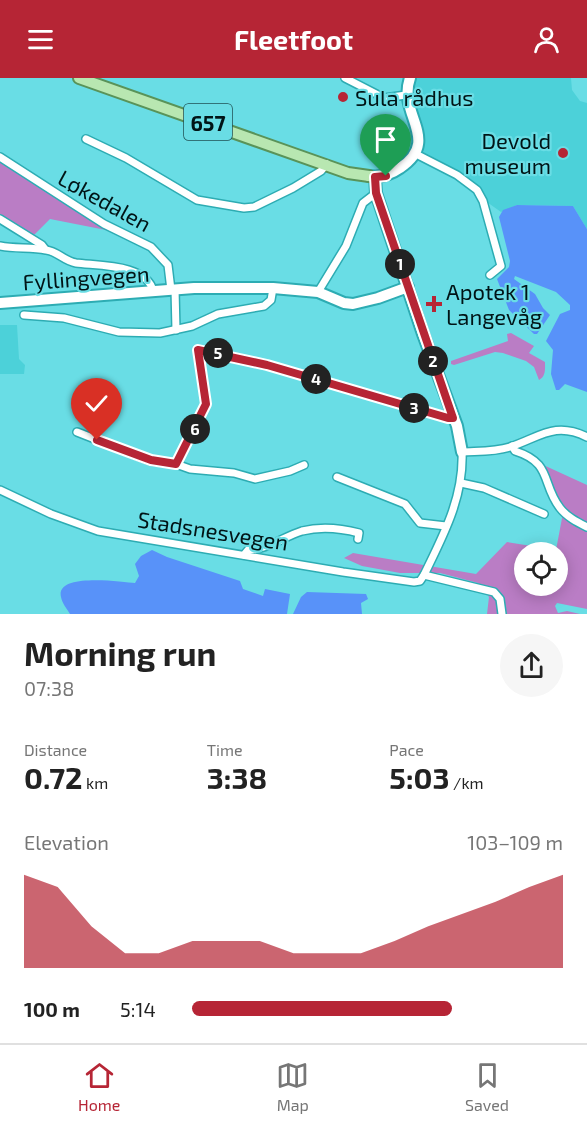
<!DOCTYPE html>
<html lang="en">
<head>
<meta charset="utf-8">
<style>
	:root { --surface:#fff; --page:#f6f6f6; --text:#222; --muted:#767676; --line:#e0e0e0; --accent:#b62535 }
	body { margin:0; font-family:"Exo 2",sans-serif; background:var(--page); color:var(--text); height:100vh; display:flex; flex-direction:column; font-size:22px; white-space:nowrap }
	* { box-sizing:border-box; margin:0 }
	p { font-size:20px; color:var(--muted) }
	.icon { flex:none; width:33px; height:33px; fill:none; stroke:currentColor; stroke-width:2; stroke-linecap:round; stroke-linejoin:round }
	.map { position:relative; height:536px; overflow:hidden }
	.sheet { display:flex; flex-direction:column; background:var(--surface); flex:1 }
	.sheet>* { flex:none }
	.buttons { position:absolute; left:514px; top:464px; display:grid; gap:12px }
	.buttons a { display:grid; place-items:center; width:54px; height:54px; border-radius:50%; background:var(--surface); box-shadow:0 3px 15px #0003; font-size:30px }
	.pin { position:absolute; display:grid; place-items:center; width:51px; height:51px; color:#fff; margin:-62px -26px; border-radius:50% 50% 50% 0; rotate:-45deg; box-shadow:0 0 6px #0007 }
	.pin .icon { rotate:45deg }
	.km { position:absolute; width:30px; height:30px; margin:-15px; border-radius:50%; background:#222; color:#fff; font-size:16px; line-height:30px; text-align:center }
	.round { display:grid; place-items:center; flex:none; width:63px; height:63px; border-radius:32px; background:var(--page) }
	.headline { display:flex; align-items:center; justify-content:space-between; height:102px; padding:0 24px }
	h1 { font-size:33px; font-weight:700; line-height:45px }
	.stats { display:grid; grid-template-columns:repeat(3,1fr); gap:9px; height:102px; padding:6px 24px }
	.stats div { display:grid; align-content:center }
	.stats b { font-size:30px; font-weight:700 }
	.stats small { font-size:16px; font-weight:400 }
	.stats p { font-size:16px }
	.chart { height:168px; padding:12px 24px }
	.chart p { display:flex; justify-content:space-between }
	.chart svg { width:100%; height:108px; margin-top:6px; fill:var(--accent); opacity:.7 }
	ul { padding:0 24px; list-style:none; font-size:20px }
	li { display:grid; grid-template-columns:96px 72px 1fr; align-items:center; height:45px }
	li i { height:15px; border-radius:8px; background:var(--accent) }
	header { display:flex; justify-content:space-between; align-items:center; height:78px; padding:0 24px; background:var(--accent); color:#fff; font-size:27px; font-weight:700 }
	.menu { display:flex; justify-content:space-around; align-items:center; height:84px; border-top:2px solid var(--line); background:var(--surface); font-size:16px; color:var(--muted) }
	.menu a { display:grid; justify-items:center; gap:3px }
	.menu .on { color:var(--accent) }
	.map>svg:first-child { display:block }
	.built { fill:#4cd1d9 }
	.green { fill:#ba7dc5; fill-rule:evenodd }
	.water { fill:#5892f9 }
	.lines { fill:none; stroke-linecap:round; stroke-linejoin:round }
	.street-casing { stroke:#2dacb3; stroke-width:10 }
	.secondary-casing { stroke:#2dacb3; stroke-width:14 }
	.primary-casing { stroke:#599359; stroke-width:14 }
	.street { stroke:#fff; stroke-width:7 }
	.secondary { stroke:#fff; stroke-width:10 }
	.primary { stroke:#b8e7b1; stroke-width:10 }
	.route-casing { stroke:#fff; stroke-width:12 }
	.route { stroke:#b62535; stroke-width:8 }
	.poi-dot { fill:#b62535; stroke:#69dde5; stroke-width:2 }
	.labels { text-anchor:middle; dominant-baseline:central; stroke-width:4.5; stroke-linejoin:round; paint-order:stroke }
	.shield { fill:#69dde5; stroke:#205054; stroke-width:1.5 }
	.shield-label { font-size:21px; font-weight:bold; fill:#001416 }
	.poi-label { font-size:22px; fill:#001416; stroke:#69dde5; text-anchor:start }
	.street-label { font-size:22px; fill:#001416; stroke:#69dde5 }
</style>
</head>
<body>
<header><svg class="icon" aria-label="menu" viewBox="0 0 24 24"><path d="M4 6h16M4 12h16M4 18h16"/></svg>Fleetfoot<svg class="icon" aria-label="person" viewBox="0 0 24 24"><circle cx="12" cy="8" r="4"/><path d="M4 21q1-7 8-7t8 7"/></svg></header>
<div class="map">
<svg width="587" height="536" viewBox="0 0 587 536">
	<rect width="100%" height="100%" fill="#69dde5"/>
	<g class="built">
		<path d="M410,0H571L572,12L580,23L587,25V151L573,128L517,127L501,134L426,81L405,18Z"/>
		<path d="M0,247H17L19,281L25,287L24,296H0Z"/>
	</g>
	<g class="green">
		<path d="M0,79L111,153L50,141L29,162L0,142Z"/>
		<path d="M511,255L534,268L529,275L545,284C545,291 546,298 539,302L534,289L526,283L503,275L495,274L454,287L451,286V283L508,263L507,256Z"/>
		<path d="M539,385L587,407V531L557,525L555,528L558,535L567,533L580,536H487L489,519L478,505L440,495H400L362,488L344,480L353,475L476,496L507,464L556,472L563,435ZM525,474H558V507H525Z"/>
	</g>
	<g class="water">
		<path d="M517,127L573,128L587,151V314L565,306L559,312H556L551,296L553,272L546,263L560,236L570,232V227L556,214L515,198L514,201L535,216L543,230L550,237L537,256H534L509,232L497,201L509,189L510,183L499,139L503,132Z"/>
		<path d="M152,472L167,479L240,503L243,511L263,518L265,511L290,516L287,536H70C67,531 62,525 61,519C55,494 122,504 135,505L139,498L135,486L141,478Z"/>
		<path d="M307,514L366,516L368,521L361,525L362,536H293L301,519Z"/>
	</g>
	<g class="lines">
		<defs>
			<g id="street">
				<path d="M345,0L384,20L406,17"/>
				<path d="M86,61L126,80L197,122L244,130L254,129L293,110L321,93L327,86"/>
				<path d="M416,76L457,97L477,112L483,123L501,188L490,197"/>
				<path d="M0,79L104,146L151,169L168,187L171,212"/>
				<path d="M0,141L42,167L45,171"/>
				<path d="M0,168C15,171 31,169 46,172C57,173 64,183 76,185C98,188 147,186 153,213"/>
				<path d="M175,211L176,252"/>
				<path d="M318,214L346,168L363,125L376,115"/>
				<path d="M24,237L64,240L119,254L160,255L192,248L218,236L264,228L271,222L273,210"/>
				<path d="M77,354L151,383L176,386L190,391L234,395L255,401L290,393L304,387"/>
				<path d="M512,368L515,373C553,385 541,406 560,430C567,439 577,444 587,449"/>
				<path d="M176,386L206,326L198,272L267,287L448,340H453"/>
				<path d="M337,399L405,426L420,445L446,448"/>
				<path d="M461,405L484,410L544,436"/>
				<path d="M0,412L51,436L98,453L343,494L414,504L420,503L424,497C443,458 464,419 462,374C478,373 495,374 510,369C540,359 555,343 587,359"/>
				<path d="M244,477L248,472C269,471 283,459 302,453C322,448 340,450 359,455L358,461"/>
				<path d="M424,497L494,514L500,521L502,536"/>
			</g>
			<g id="secondary">
				<path d="M369,98C381,100 390,97 400,90C442,62 397,36 410,0"/>
				<path d="M375,99L376,115L423,256L457,348L462,374"/>
				<path d="M0,225L194,210H273L318,214L344,225L353,226L378,220L408,209"/>
			</g>
			<path id="primary" d="M79,0L348,95L369,98"/>
		</defs>
		<use href="#street" class="street-casing"/>
		<use href="#secondary" class="secondary-casing"/>
		<use href="#primary" class="primary-casing"/>
		<use href="#street" class="street"/>
		<use href="#secondary" class="secondary"/>
		<use href="#primary" class="primary"/>
	</g>
	<g class="lines">
		<defs>
			<path id="route" d="M97,362L151,382L176,386L206,326L198,272L267,287L448,340H453L376,115L375,99L386,98"/>
		</defs>
		<use href="#route" class="route-casing"/>
		<use href="#route" class="route"/>
	</g>
	<g class="poi-dot">
		<circle cx="343" cy="19" r="6"/>
		<circle cx="563" cy="75" r="6"/>
		<path d="M431 217h6v6h6v6h-6v6h-6v-6h-6v-6h6z"/>
	</g>
	<g class="labels">
		<rect class="shield" x="184" y="26" width="48" height="36" rx="4.5"/>
		<g class="shield-label">
			<text x="208" y="44">657</text>
		</g>
		<g class="poi-label">
			<text x="355" y="19">Sula rådhus</text>
			<text x="551" y="62" text-anchor="end">Devold<tspan x="551" dy="25">museum</tspan></text>
			<text x="446" y="213">Apotek 1<tspan x="446" dy="25">Langevåg</tspan></text>
		</g>
		<g class="street-label">
			<text transform="translate(105 122) rotate(29)">Løkedalen</text>
			<text transform="translate(86 199) rotate(-4)">Fyllingvegen</text>
			<text transform="translate(213 452) rotate(9)">Stadsnesvegen</text>
		</g>
	</g>
</svg>
<div class="buttons">
<a><svg class="icon" aria-label="locate" viewBox="0 0 24 24"><circle cx="12" cy="12" r="6"/><path d="M12 2v4M12 18v4M2 12h4M18 12h4"/></svg></a>
</div>
<div class="pin" style="left:386px;top:98px;background:#1e9e55"><svg class="icon" aria-label="arrive" viewBox="0 0 24 24"><path d="M6 21V4h12l-3 4 3 4H6"/></svg></div>
<div class="pin" style="left:97px;top:362px;background:#d93025"><svg class="icon" aria-label="check" viewBox="0 0 24 24"><path d="M5 12l5 5 9-10"/></svg></div>
<b class="km" style="left:400px;top:186px">1</b>
<b class="km" style="left:433px;top:283px">2</b>
<b class="km" style="left:414px;top:330px">3</b>
<b class="km" style="left:316px;top:301px">4</b>
<b class="km" style="left:218px;top:275px">5</b>
<b class="km" style="left:195px;top:351px">6</b>
</div>
<section class="sheet">
<div class="headline"><div><h1>Morning run</h1><p>07:38</p></div><a class="round"><svg class="icon" aria-label="share" viewBox="0 0 24 24"><path d="M12 15V3M7 8l5-5 5 5M5 13v7h14v-7"/></svg></a></div>
<div class="stats">
<div><p>Distance</p><b>0.72<small> km</small></b></div>
<div><p>Time</p><b>3:38</b></div>
<div><p>Pace</p><b>5:03<small> /km</small></b></div>
</div>
<div class="chart"><p><span>Elevation</span>103–109 m</p>
<svg viewBox="0 0 160 44" preserveAspectRatio="none"><path d="M0 44V6L10 11L20 27L30 38L40 38L50 33L60 33L70 33L80 38L90 38L100 38L110 33L120 27L130 22L140 17L150 11L160 6V44z"/></svg>
</div>
<ul>
<li><b>100 m</b>5:14<i style="width:70%"></i></li>
</ul>
</section>
<nav class="menu">
<a class="on"><svg class="icon" aria-label="home" viewBox="0 0 24 24"><path d="M3 11l9-7 9 7M6 9v11h12V9"/></svg>Home</a>
<a><svg class="icon" aria-label="map" viewBox="0 0 24 24"><path d="M3 6l6-2 6 2 6-2v14l-6 2-6-2-6 2zM9 4v14M15 6v14"/></svg>Map</a>
<a><svg class="icon" aria-label="saved" viewBox="0 0 24 24"><path d="M7 4h10v16l-5-4-5 4z"/></svg>Saved</a>
</nav>
</body>
</html>
